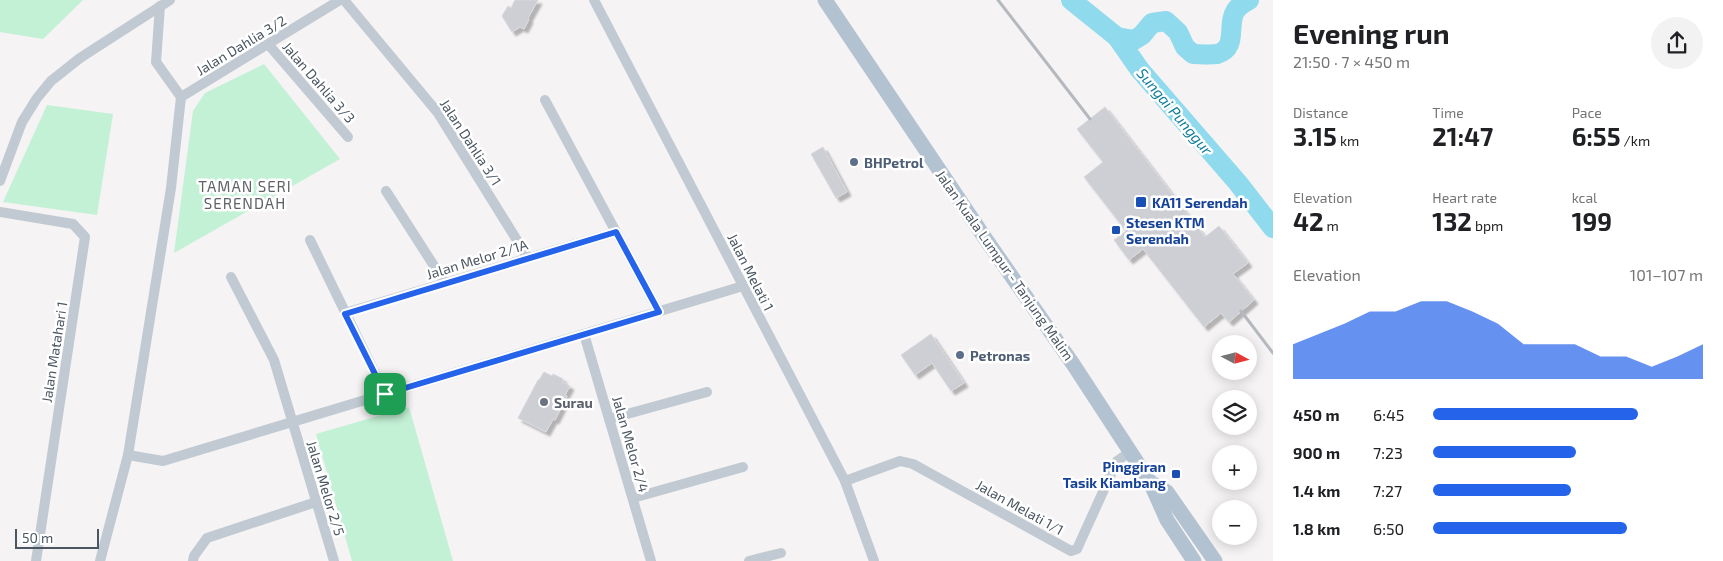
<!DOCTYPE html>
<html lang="en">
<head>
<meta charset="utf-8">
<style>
	:root { --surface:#fff; --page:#f2f2f2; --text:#202124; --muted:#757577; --accent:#2563eb }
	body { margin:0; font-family:"Exo 2",sans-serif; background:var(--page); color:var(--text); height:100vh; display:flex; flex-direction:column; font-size:19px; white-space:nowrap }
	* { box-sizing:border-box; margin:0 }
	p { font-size:16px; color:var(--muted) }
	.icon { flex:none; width:28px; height:28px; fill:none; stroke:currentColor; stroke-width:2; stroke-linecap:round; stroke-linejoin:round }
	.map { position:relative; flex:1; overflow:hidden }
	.side { display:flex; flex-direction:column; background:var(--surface); width:450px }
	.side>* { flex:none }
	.needle { width:32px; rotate:97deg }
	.tools { position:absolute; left:1212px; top:335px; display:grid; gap:10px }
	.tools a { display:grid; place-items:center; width:45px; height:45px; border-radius:50%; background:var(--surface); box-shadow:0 2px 12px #0003; font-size:25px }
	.scale { position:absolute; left:15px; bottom:12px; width:84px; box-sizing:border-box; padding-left:5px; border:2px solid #4a5661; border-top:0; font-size:14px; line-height:18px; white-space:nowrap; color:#4a5661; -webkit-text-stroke:4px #fff; paint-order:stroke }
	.pin { position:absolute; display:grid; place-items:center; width:42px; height:42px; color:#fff; margin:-21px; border-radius:10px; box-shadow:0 2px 8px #0006 }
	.round { display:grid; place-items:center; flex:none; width:52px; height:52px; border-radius:26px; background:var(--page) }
	.overview { display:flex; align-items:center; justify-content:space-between; height:85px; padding:0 20px }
	h1 { font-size:28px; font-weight:700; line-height:38px }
	.metrics { display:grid; grid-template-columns:repeat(3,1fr); gap:8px; height:85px; padding:5px 20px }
	.metrics div { display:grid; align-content:center }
	.metrics b { font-size:25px; font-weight:700 }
	.metrics small { font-size:14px; font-weight:400 }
	.metrics p { font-size:14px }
	.chart { height:140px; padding:10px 20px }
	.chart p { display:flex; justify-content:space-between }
	.chart svg { width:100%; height:90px; margin-top:5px; fill:var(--accent); opacity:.7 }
	ul { padding:0 20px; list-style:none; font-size:16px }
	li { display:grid; grid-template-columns:80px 60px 1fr; align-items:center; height:38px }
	li i { height:12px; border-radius:6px; background:var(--accent) }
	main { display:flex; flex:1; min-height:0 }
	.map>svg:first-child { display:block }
	.grass { fill:#c3f1d5 }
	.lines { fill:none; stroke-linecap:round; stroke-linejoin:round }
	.river { stroke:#90daee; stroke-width:20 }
	.building { fill:#cdcfd5; stroke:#d7d9de; filter:url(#shadow) }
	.street { stroke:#c1cad2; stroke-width:10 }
	.primary { stroke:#b3c2d1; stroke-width:15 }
	.rail { stroke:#b5b8bd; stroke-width:3 }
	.route-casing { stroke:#fff; stroke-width:10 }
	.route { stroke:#2563eb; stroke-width:6 }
	.service-dot { fill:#5c6f8a; stroke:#fff; stroke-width:2 }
	.transit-dot { fill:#1a4fb4; stroke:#fff; stroke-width:2 }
	.worship-dot { fill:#6b7280; stroke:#fff; stroke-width:2 }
	.labels { text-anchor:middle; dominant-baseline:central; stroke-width:5; stroke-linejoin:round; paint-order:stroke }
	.street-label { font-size:14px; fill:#4a5661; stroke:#fff }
	.service-label { font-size:14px; font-weight:bold; fill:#4e5e75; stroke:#fff; text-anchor:start }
	.transit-label { font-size:14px; font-weight:bold; fill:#164399; stroke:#fff; text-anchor:start }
	.worship-label { font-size:14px; font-weight:bold; fill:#5b616d; stroke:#fff; text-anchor:start }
	.water-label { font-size:15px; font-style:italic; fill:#0c7c9b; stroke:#fff }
	.neighbourhood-label { font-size:15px; letter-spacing:1px; fill:#5f6368; stroke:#fff }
</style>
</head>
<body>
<main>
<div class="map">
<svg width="1273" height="561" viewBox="0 0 1273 561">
	<defs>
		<filter id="shadow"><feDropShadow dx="4" dy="4" stdDeviation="1" flood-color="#0004"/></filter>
	</defs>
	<rect width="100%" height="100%" fill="#f5f3f3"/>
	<g class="grass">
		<path d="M0,0H83L43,39L0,32Z"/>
		<path d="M264,64L340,159L174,253L193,111L205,93Z"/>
		<path d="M47,105L113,114L97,215L3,202Z"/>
		<path d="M409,407L453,561H352L316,434Z"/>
	</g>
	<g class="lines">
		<g class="river">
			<path d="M1071,0L1117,37L1140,70L1238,183L1273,228"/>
			<path d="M1117,37L1134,40L1142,35L1152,23L1166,21L1178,32L1185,47L1193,54C1200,54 1209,55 1217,54C1239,48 1226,24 1236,10C1239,6 1245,2 1249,0"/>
		</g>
	</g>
	<g class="building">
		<path d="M515,0H538L528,18L529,19L524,29L520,27L512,32L502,16L508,6L511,8Z"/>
		<path d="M1105,107L1205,237L1219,226L1248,263L1233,274L1254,300L1229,322L1221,313L1204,327L1143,249L1129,260L1114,240L1126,231L1084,177L1103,162L1077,129Z"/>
		<path d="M823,147L847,192L836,198L811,154Z"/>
		<path d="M931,334L964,383L951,391L932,363L915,375L901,355Z"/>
		<path d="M544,372L552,376L553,374L563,379L562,382L570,386L565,395L567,396L555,420L553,419L546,432L518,418L538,380H539Z"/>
	</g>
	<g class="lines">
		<g class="street">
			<path d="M344,0L438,113L528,258"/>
			<path d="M594,0L845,481L874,561"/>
			<path d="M268,44L348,137"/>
			<path d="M181,97L340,0"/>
			<path d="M545,100L659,312"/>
			<path d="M0,181L22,122L37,98L51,81L80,58L170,0"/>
			<path d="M386,191L445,283"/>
			<path d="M0,212L73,224L85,237L36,561"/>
			<path d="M310,240L385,394"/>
			<path d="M231,277L274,360L334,561"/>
			<path d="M345,313L616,232"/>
			<path d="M584,334L651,561"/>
			<path d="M609,419L707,392"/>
			<path d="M128,455L163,461L743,286"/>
			<path d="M845,481L900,461L913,464L1071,551L1077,549L1117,461L1130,452"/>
			<path d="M633,498L743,467"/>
			<path d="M100,561L128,455L171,188L181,97L156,62L160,6"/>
			<path d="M193,561L194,556L207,538L316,502"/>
			<path d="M749,561L781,553"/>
		</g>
		<g class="primary">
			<path d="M825,0L987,241L1073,364L1150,482L1167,520L1194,561"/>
			<path d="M1150,482L1167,492L1215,561"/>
		</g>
		<g class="rail">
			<path d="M998,0L1090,119"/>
			<path d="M1241,311L1273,353"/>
		</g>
	</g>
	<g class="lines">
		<defs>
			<path id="route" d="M616,232L659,312L385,394L345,314Z"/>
		</defs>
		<use href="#route" class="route-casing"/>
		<use href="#route" class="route"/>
	</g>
	<g class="service-dot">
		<circle cx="854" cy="162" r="5"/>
		<circle cx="960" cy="355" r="5"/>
	</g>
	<g class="transit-dot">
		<rect x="1135" y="196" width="12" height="12" rx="2.5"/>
		<rect x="1111" y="225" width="10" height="10" rx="2.5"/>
		<rect x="1171" y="469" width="10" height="10" rx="2.5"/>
	</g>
	<circle class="worship-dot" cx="544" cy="402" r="5"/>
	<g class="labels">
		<g class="street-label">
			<text transform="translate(241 45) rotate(-31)">Jalan Dahlia 3/2</text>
			<text transform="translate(319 82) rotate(49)">Jalan Dahlia 3/3</text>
			<text transform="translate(471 142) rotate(57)">Jalan Dahlia 3/1</text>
			<text transform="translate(477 259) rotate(-17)">Jalan Melor 2/1A</text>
			<text transform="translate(1005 265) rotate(55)">Jalan Kuala Lumpur - Tanjung Malim</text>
			<text transform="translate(751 272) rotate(63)">Jalan Melati 1</text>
			<text transform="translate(54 352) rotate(-81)">Jalan Matahari 1</text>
			<text transform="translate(631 444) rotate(74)">Jalan Melor 2/4</text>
			<text transform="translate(326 488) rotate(73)">Jalan Melor 2/5</text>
			<text transform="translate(1020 507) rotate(29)">Jalan Melati 1/1</text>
		</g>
		<g class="service-label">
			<text x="864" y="162">BHPetrol</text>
			<text x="970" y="355">Petronas</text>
		</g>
		<g class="transit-label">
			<text x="1152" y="202">KA11 Serendah</text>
			<text x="1126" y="222">Stesen KTM<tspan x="1126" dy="16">Serendah</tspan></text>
			<text x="1166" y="466" text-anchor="end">Pinggiran<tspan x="1166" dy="16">Tasik Kiambang</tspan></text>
		</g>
		<g class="worship-label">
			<text x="554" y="402">Surau</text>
		</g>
		<g class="water-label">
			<text transform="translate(1175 111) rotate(50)">Sungai Punggur</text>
		</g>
		<g class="neighbourhood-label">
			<text x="245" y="186">TAMAN SERI<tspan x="245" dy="17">SERENDAH</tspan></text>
		</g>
	</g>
</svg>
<div class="tools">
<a><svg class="needle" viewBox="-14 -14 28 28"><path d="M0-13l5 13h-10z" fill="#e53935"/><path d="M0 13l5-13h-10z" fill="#757577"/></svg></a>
<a><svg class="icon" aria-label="layers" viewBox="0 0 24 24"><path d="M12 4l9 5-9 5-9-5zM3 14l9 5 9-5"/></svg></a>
<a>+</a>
<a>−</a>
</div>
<div class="scale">50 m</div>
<div class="pin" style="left:385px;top:394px;background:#1e9e55"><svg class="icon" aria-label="arrive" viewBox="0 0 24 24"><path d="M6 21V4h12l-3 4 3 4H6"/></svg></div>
</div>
<section class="side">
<div class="overview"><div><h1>Evening run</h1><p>21:50 · 7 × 450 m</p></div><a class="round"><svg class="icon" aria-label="share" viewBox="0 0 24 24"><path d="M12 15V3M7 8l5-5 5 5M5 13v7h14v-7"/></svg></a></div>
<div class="metrics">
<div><p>Distance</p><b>3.15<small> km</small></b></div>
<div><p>Time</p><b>21:47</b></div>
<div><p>Pace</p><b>6:55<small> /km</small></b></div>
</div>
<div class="metrics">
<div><p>Elevation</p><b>42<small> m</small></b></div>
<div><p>Heart rate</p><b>132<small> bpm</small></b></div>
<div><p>kcal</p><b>199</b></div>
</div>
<div class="chart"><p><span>Elevation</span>101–107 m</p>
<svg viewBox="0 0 160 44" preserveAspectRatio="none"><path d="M0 44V27L10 22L20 17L30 11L40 11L50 6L60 6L70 11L80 17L90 27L100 27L110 27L120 33L130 33L140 38L150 33L160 27V44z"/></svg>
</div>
<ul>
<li><b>450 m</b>6:45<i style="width:76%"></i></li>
<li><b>900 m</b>7:23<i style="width:53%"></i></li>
<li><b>1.4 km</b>7:27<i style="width:51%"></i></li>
<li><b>1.8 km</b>6:50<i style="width:72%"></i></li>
</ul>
</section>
</main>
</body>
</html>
